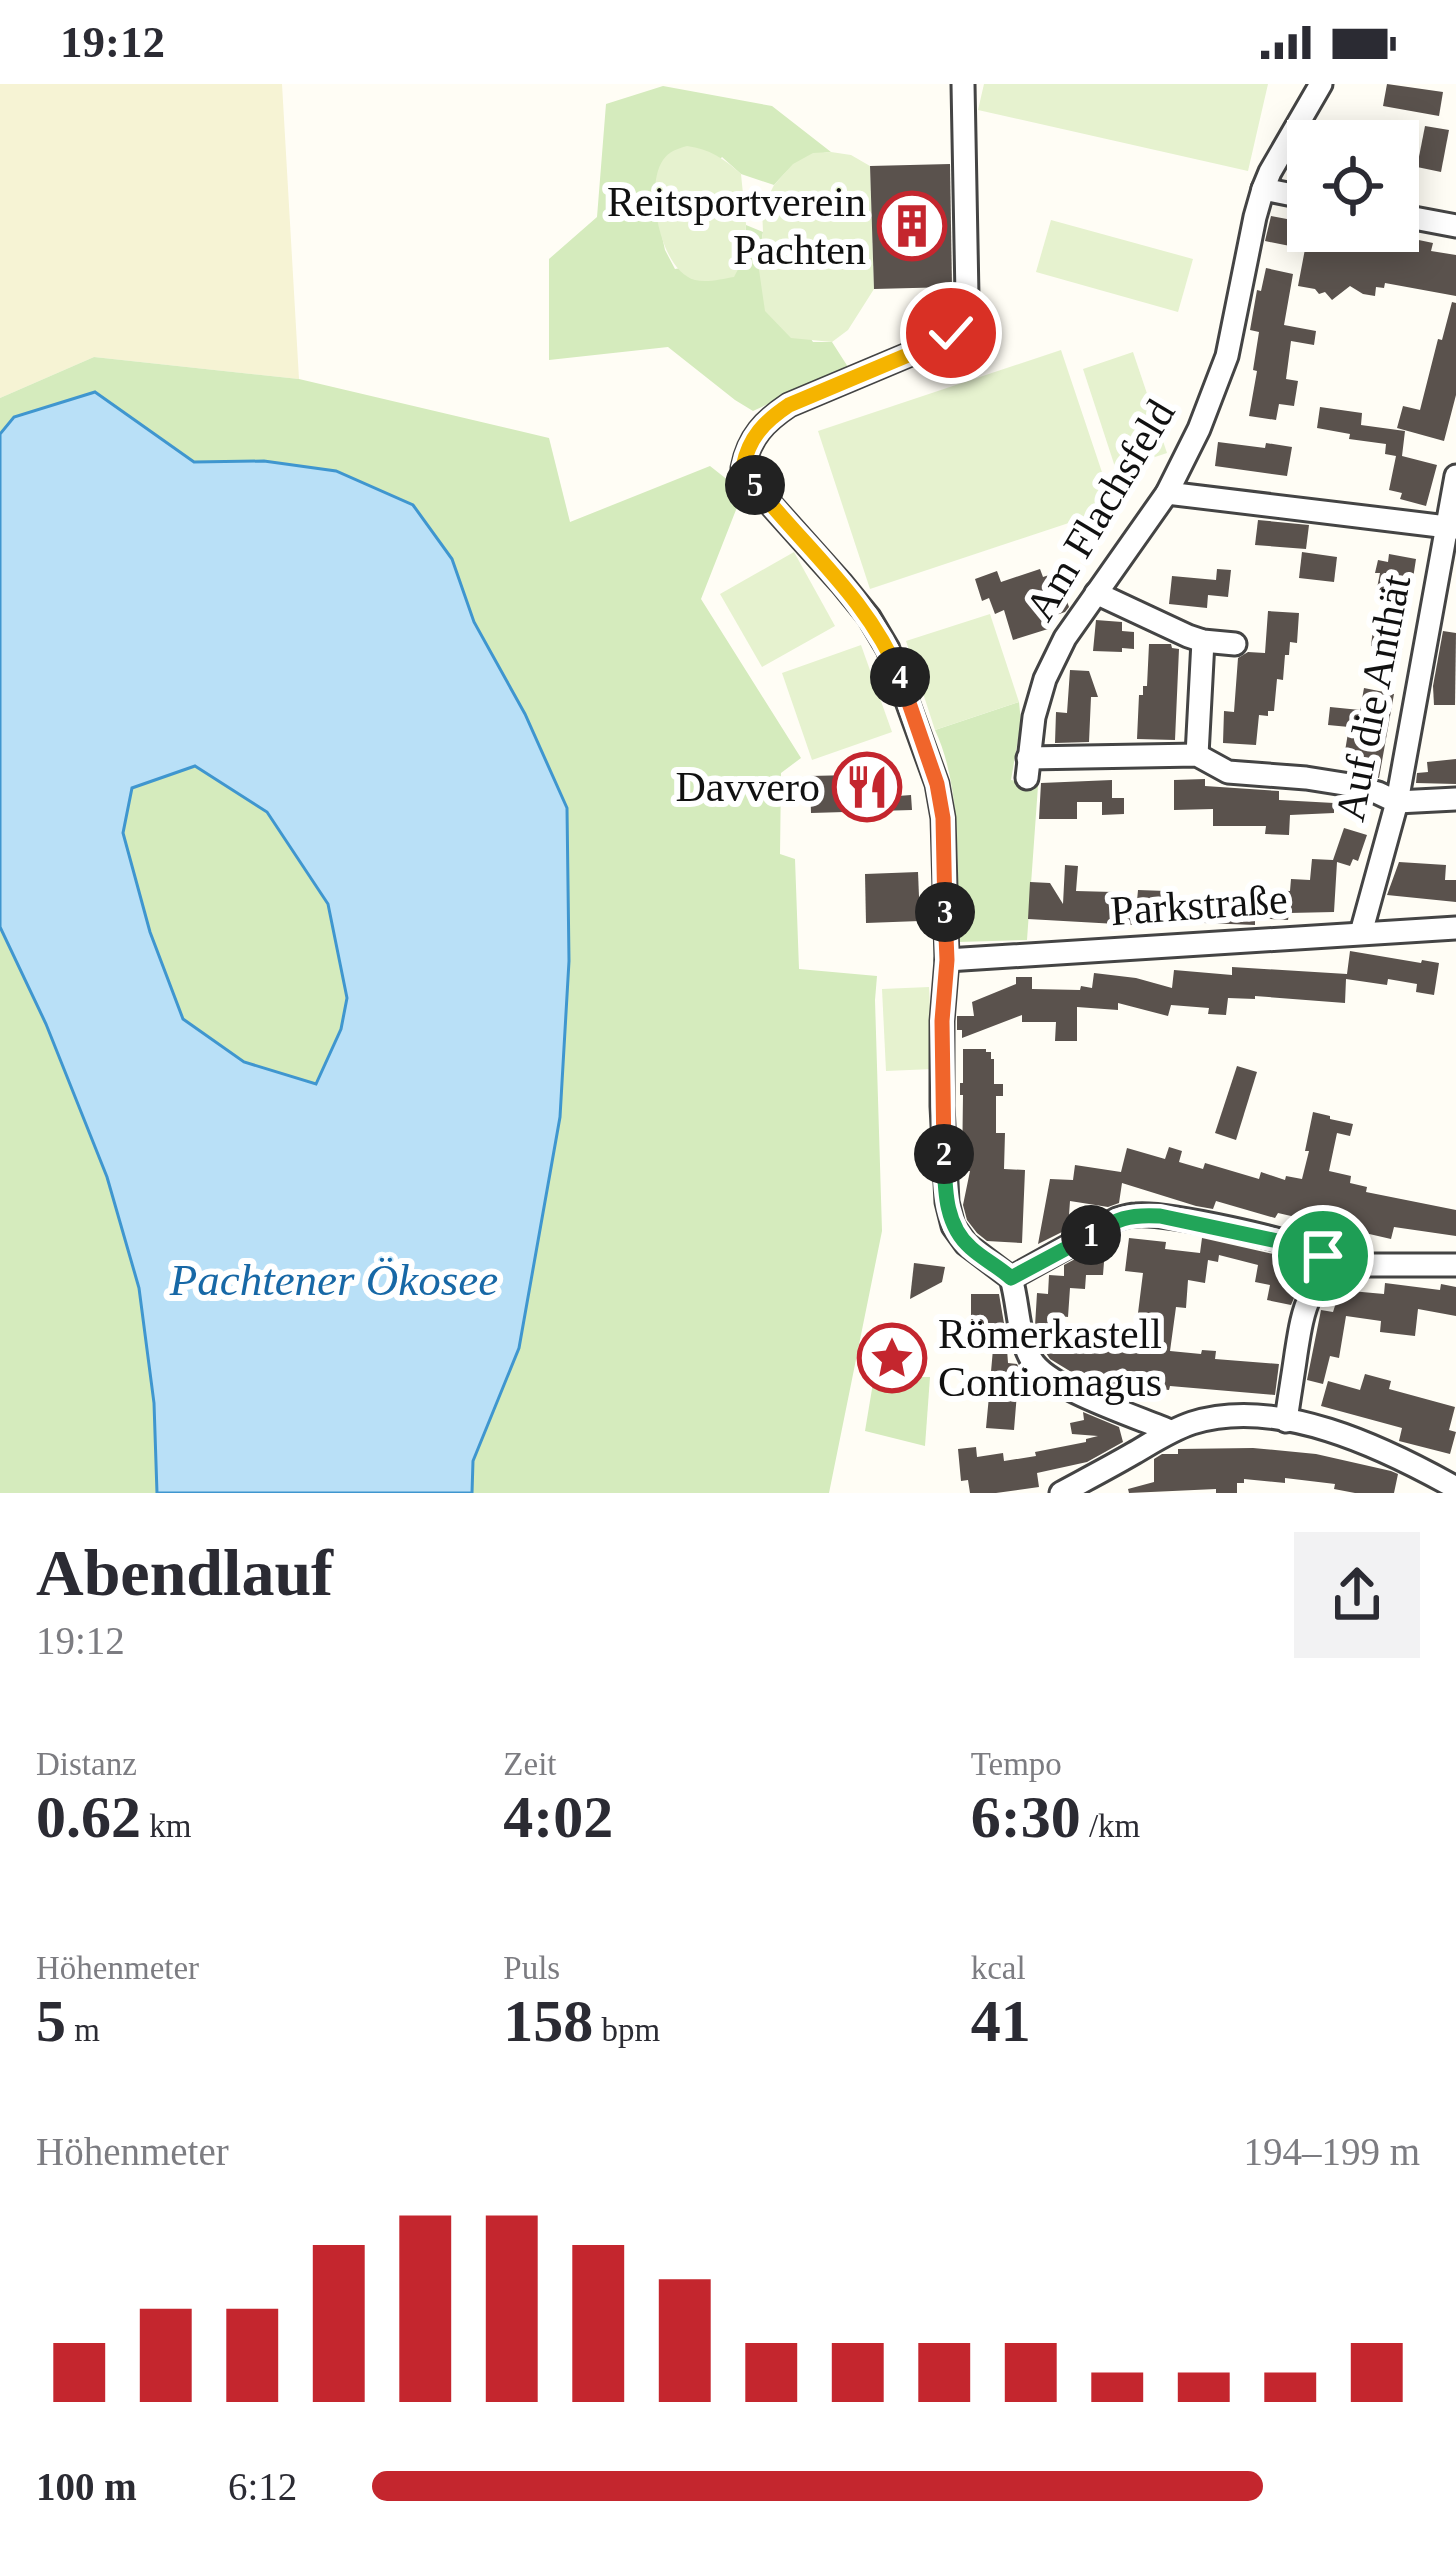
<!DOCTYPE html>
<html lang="de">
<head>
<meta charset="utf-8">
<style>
	:root { --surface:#fff; --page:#f2f2f3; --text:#2b2b33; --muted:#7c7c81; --accent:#c4262e }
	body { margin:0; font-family:"Times New Roman",serif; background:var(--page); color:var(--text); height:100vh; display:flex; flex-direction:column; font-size:45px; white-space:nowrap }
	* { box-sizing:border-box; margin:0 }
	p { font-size:39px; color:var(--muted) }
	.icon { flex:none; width:66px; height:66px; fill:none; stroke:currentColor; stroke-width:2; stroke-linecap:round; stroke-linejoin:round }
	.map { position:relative; height:1409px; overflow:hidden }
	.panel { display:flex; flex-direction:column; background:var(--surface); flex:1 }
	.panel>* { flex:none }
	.controls { position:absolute; left:1287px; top:36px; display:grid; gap:24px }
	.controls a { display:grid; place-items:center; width:132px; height:132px; border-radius:0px; background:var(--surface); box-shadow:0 6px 30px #0003; font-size:60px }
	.pin { position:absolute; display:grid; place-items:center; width:102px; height:102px; color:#fff; margin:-51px; border:6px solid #fff; border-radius:50%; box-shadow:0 3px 12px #0007 }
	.km { position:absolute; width:60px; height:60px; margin:-30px; border-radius:50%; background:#222; color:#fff; font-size:33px; line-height:60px; text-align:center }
	.round { display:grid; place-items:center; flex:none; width:126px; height:126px; border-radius:0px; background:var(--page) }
	.head { display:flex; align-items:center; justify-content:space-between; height:204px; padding:0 36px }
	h1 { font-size:66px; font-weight:700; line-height:90px }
	.stats { display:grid; grid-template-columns:repeat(3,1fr); gap:18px; height:204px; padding:12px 36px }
	.stats div { display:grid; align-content:center }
	.stats b { font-size:60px; font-weight:700 }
	.stats small { font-size:33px; font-weight:400 }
	.stats p { font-size:33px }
	.chart { height:336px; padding:24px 36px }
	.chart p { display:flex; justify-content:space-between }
	.chart svg { width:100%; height:216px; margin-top:12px; stroke:var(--accent); stroke-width:6 }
	ul { padding:0 36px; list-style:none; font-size:39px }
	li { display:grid; grid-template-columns:192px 144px 1fr; align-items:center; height:90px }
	li i { height:30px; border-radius:15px; background:var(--accent) }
	.status { display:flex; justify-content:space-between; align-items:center; height:84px; padding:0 60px; background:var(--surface); direction:ltr }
	.status svg { height:33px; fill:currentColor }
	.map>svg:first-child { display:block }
	.farmland { fill:#f6f3d4 }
	.green { fill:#d5ebbd }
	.pitch { fill:#e6f2cf }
	.water { fill:#b9e0f7; stroke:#3f96cf; stroke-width:3; fill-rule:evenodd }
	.building { fill:#5a524d }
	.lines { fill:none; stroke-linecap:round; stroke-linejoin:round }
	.minor-casing { stroke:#444; stroke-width:27 }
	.minor { stroke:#fff; stroke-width:21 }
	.split-1-casing { stroke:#fff; stroke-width:24 }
	.split-2-casing { stroke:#fff; stroke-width:24 }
	.split-3-casing { stroke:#fff; stroke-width:24 }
	.split-4-casing { stroke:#fff; stroke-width:24 }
	.split-5-casing { stroke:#fff; stroke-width:24 }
	.split-6-casing { stroke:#fff; stroke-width:24 }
	.split-1 { stroke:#22a559; stroke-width:15 }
	.split-2 { stroke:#22a559; stroke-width:15 }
	.split-3 { stroke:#f0652b; stroke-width:15 }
	.split-4 { stroke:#f0652b; stroke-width:15 }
	.split-5 { stroke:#f5b400; stroke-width:15 }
	.split-6 { stroke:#f5b400; stroke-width:15 }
	.labels { text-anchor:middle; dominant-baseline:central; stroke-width:12; stroke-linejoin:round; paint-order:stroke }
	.poi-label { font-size:42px; fill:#111; stroke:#fff; text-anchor:end }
	.street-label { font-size:42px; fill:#111; stroke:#fff }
	.water-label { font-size:45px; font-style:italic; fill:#1768a6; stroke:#fff }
</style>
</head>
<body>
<div class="status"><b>19:12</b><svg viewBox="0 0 49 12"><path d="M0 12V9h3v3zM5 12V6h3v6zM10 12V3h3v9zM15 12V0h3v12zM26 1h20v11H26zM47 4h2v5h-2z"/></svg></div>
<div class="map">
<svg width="1456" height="1409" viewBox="0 0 1456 1409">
	<rect width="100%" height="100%" fill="#fffdf5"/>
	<path class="farmland" d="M0,0H282L299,295L94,273L0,314Z"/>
	<g class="green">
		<path d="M663,2L772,22L831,68C804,70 791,82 774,101L741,90L722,73L660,143L665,166L675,185L744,174L746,141L763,148L758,179L813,258H832L848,283L753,327L735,316L668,263L549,276V175L597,133L606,20Z"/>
		<path d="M94,273L299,295L549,354L570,438L710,382L743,408L701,515L801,674L781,689L780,770L795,775L799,885L877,892L875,916L882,1147L829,1409H472L473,1377L519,1264L525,630L474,538L452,475L264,377L194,378L95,308L14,333L0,350V314Z"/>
		<path d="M1019,618L1021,638L1011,696L1038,702L1027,856L958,858C956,790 964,708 935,646Z"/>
		<path d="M195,682L267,728L328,820L347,914L341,945L316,1000L244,978L183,935L150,848L123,749L132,703Z"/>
		<path d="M0,843L46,940L107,1094L139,1204L154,1319L157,1409H0Z"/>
		<path d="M874,1293H930L925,1362L865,1347Z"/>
	</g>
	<g class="pitch">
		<path d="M984,0H1268L1248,87L978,26Z"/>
		<path d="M687,62C710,65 723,74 741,90L746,140L744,174L734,193C722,195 707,199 695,196C660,187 644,103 663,76C669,67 677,65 687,62Z"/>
		<path d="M831,68L851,71L870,82L874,205L848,246L832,258L791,254L765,227L758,179L763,148L762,125L774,101L793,80L813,69Z"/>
		<path d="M1051,136L1193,175L1178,228L1036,188Z"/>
		<path d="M1061,266L1114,424L870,505L818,347Z"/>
		<path d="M1133,268L1167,369L1116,386L1083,285Z"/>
		<path d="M794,468L835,542L762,583L720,510Z"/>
		<path d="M990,530L1019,618L935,646L906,557Z"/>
		<path d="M861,561L892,648L812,676L782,589Z"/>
		<path d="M929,903L933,985L886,987L882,905Z"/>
	</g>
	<path class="water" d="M95,308L194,378L264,377L336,387L413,421L452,475L474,538L525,630L567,724L569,877L560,1033L519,1264L473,1377L472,1409H157L154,1319L139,1204L107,1093L46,940L0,843V350L14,333ZM195,682L267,728L328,820L347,914L341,945L316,1000L244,978L183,935L150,848L123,749L132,704Z"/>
	<g class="building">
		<path d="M1387,0L1443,8L1439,32L1383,22Z"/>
		<path d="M1425,42L1449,46L1441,88L1417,83Z"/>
		<path d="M950,80L952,203L874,205L870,82Z"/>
		<path d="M1271,132L1308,139V147H1376L1433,159L1431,167L1456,171V212L1385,199L1384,204L1376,203L1375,212L1363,210L1350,202L1332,216L1325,208L1319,210L1315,205L1298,202L1305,165L1265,157Z"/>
		<path d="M1266,184L1293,190L1284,241L1316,247L1314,261L1291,257L1286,295L1298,297L1294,322L1279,320L1276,336L1249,332L1257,287L1253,286L1259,248L1250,246L1257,206L1261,207Z"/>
		<path d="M1452,218L1456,219V311L1444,357L1397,344L1403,322L1420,326L1438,255L1442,256Z"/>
		<path d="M1320,323L1362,329L1361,341L1405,347L1402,372L1437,381L1426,422L1400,415L1402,409L1389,406L1396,372L1385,370L1386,360L1349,355L1350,350L1317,344Z"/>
		<path d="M1218,358L1265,364L1266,359L1292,363L1287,392L1215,382Z"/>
		<path d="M1258,436L1309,441L1306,465L1255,461Z"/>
		<path d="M1302,468L1337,473L1334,498L1299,494Z"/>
		<path d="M1389,470L1416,475L1402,566L1371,562L1374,536L1388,537L1391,512L1376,509L1380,489H1375L1378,476L1388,478Z"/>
		<path d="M1040,485L1043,493L1067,485L1073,502L1063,506L1069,523L1065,528L1045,535L1048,545L1013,556L1004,526L995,530L989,514L982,517L975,495L997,487L1001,498Z"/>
		<path d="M1217,485L1231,486L1228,513L1208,511L1207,524L1169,520L1172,492L1216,496Z"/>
		<path d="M1268,527L1299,529L1297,559L1290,558L1289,571H1285L1283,596L1277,595L1274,627H1268V632L1259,631L1256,661L1223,659L1224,627L1234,628L1238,574L1248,568L1265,569Z"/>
		<path d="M1096,536L1122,538V547L1134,548V565L1122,564V568L1093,567Z"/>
		<path d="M1443,547L1456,549L1455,621H1434L1433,602Z"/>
		<path d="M1149,560H1171L1172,564L1179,565L1175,656L1137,655L1139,611H1143V602H1147Z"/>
		<path d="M1070,586L1089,587L1098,613H1091L1089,658L1055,659L1056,628L1067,629Z"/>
		<path d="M1364,604L1394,610L1379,694L1353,686L1354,680L1343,679L1349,643L1328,641L1330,623L1360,626Z"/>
		<path d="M1456,675V700L1416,699L1417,689L1428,688L1427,678Z"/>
		<path d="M851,691V695L881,694L882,707H898V712L911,711L912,726L811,729L810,692Z"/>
		<path d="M1205,695V702L1279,707V716L1334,719V729L1290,731L1289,751L1265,750L1266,742H1213V725L1174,726V696Z"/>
		<path d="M1112,696V714H1124V730L1102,731V718H1077V735H1039L1041,699Z"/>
		<path d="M1344,744L1367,751L1358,777L1353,775L1350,782L1337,778L1334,828L1289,829L1288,836L1255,834V841L1153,837L1152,842L1028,835L1030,798L1050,799L1063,820L1065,781L1078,782L1076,807L1113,808L1112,816L1137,817L1138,806L1166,807L1165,815L1197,816L1198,811L1212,812V816L1243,817L1244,808H1248V805L1290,807L1291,795L1310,796L1312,775L1333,776Z"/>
		<path d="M1399,778L1446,781L1445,796H1456V818L1387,811Z"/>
		<path d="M918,788L920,837L866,839L865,790Z"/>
		<path d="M1350,867L1421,879L1422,876L1439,879L1434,911L1416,908L1417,900L1388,895L1387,901L1346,895L1345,919L1255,912V915L1228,914L1226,931L1208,930L1209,924L1171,921L1168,932L1118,919V926L1077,923V957H1055L1056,938H1022V931L962,954V946H957V932H974L972,918L1016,900V893H1032V905L1080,906L1081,902L1092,904L1094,889L1136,894L1172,904L1174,886L1232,891V883L1347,890Z"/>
		<path d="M963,965H986V968H991V975H994V1000H1003V1012H996V1049H1005L1004,1085L1025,1086L1022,1159L987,1157L977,1149L967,1136L963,1121L970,1087H962L963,1011H960V999H963Z"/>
		<path d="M1237,982L1257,988L1236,1056L1215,1049Z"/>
		<path d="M1313,1028L1330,1032V1035L1353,1040L1350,1052L1337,1049L1329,1087L1351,1092L1350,1099L1367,1103L1366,1108L1456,1126V1152L1394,1143L1391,1155L1278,1129L1275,1134L1216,1117L1213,1125L1196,1122L1122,1099L1119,1119L1108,1123L1070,1117L1068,1145L1038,1160L1050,1095L1073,1096L1075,1081L1121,1088L1127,1064L1165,1075L1169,1063L1182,1067L1179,1078L1203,1085L1205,1079L1259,1095L1261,1088L1285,1096L1286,1092L1302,1095L1309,1067H1305Z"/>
		<path d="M1129,1154L1166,1158L1165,1165L1200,1169L1202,1154L1282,1172L1288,1174V1178L1304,1182L1300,1200L1291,1221L1267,1216L1270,1201L1255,1198L1258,1181L1219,1171L1218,1178L1208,1176L1205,1199L1188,1196L1186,1224L1176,1223L1170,1267L1201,1270L1202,1266L1216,1267L1215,1275L1279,1280L1275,1311L1170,1302L1169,1306L1107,1299L1108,1295L1073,1289L1050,1275L1040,1260L1035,1242L1037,1209L1048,1210L1049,1191L1064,1192V1181L1077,1174L1104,1178L1103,1191H1086L1085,1205L1070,1204L1068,1233L1060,1232L1057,1259L1101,1265L1103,1250L1113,1251L1114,1243L1136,1245L1143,1189L1125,1187Z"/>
		<path d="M914,1179L945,1183L942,1198L910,1215Z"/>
		<path d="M1385,1199L1440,1206L1441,1200L1456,1203V1232L1418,1225L1415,1252L1380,1248L1381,1237L1346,1232L1339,1274L1330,1272L1323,1300L1307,1296L1321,1226L1333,1228L1340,1206L1384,1210Z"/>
		<path d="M971,1210H999L1006,1251L1008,1279L1017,1280L1019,1284L1014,1346L986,1344L989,1312L979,1311L980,1298L990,1299L993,1265H980L979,1236H971Z"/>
		<path d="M1365,1290L1391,1297L1389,1305L1455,1323L1449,1346L1456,1348L1450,1370L1399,1357L1402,1344L1321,1322L1328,1297L1360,1306Z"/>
		<path d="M1083,1328L1119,1343L1123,1358L1087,1378L1037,1389L1039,1403L996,1409H970L968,1396L961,1397L958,1365L976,1363L977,1373L1003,1369L1004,1377L1036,1372L1035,1368L1086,1358V1355L1098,1352L1072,1350L1070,1339L1084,1336Z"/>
		<path d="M1253,1364L1316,1370L1391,1387L1398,1390L1394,1409H1355L1334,1405L1335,1400L1285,1394V1399L1244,1395V1399H1237V1409H1216V1405L1129,1409L1128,1405L1154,1398V1375L1162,1370H1178V1365Z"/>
	</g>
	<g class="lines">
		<defs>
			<g id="minor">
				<path d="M963,0L967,212C962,236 955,247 934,260L789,321C765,337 749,353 743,384L756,404L842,500L869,533L888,565L937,700L943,734L947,876L942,937V1022L947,1118L953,1142L966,1160L1011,1194C1019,1222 1017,1249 1031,1275C1046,1304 1138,1333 1170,1347"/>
				<path d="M1263,105L1308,114"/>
				<path d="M1398,131L1456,142"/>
				<path d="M1167,409L1456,444"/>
				<path d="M1096,509L1188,552L1203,557L1235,560"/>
				<path d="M1197,671L1203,557"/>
				<path d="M1028,674L1197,671L1228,688L1306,694L1350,701L1378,709L1397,718L1456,715"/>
				<path d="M1027,694L1034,633L1045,595L1065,554L1167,409L1199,345L1227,272L1255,133L1263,105L1270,88L1321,0"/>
				<path d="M1361,849L1397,718L1456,392"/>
				<path d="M947,876L1456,844"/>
				<path d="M1011,1194L1117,1135C1123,1133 1129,1131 1136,1131C1167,1128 1295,1156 1322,1171C1323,1172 1336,1182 1337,1183"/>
				<path d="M1286,1337C1289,1314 1293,1292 1296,1270C1302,1232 1307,1188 1352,1181H1456"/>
				<path d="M1061,1409C1085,1396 1110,1383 1134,1369C1153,1358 1171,1346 1192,1339C1277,1312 1383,1363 1456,1404"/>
			</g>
		</defs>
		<use href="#minor" class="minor-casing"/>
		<use href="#minor" class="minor"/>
	</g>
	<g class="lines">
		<defs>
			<path id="split-1" d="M1091,1151C1117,1135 1128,1130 1160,1132L1301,1162L1323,1172"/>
			<path id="split-2" d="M944,1070C945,1103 944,1141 971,1164C983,1175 999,1183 1011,1194L1091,1151"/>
			<path id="split-3" d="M944,1070L942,937L947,876L945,828"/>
			<path id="split-4" d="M900,593L937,700L943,734L945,828"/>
			<path id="split-5" d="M755,401C805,464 869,516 900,593"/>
			<path id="split-6" d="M755,401L743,383C749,353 765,337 789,321L934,260L951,249"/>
		</defs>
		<use href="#split-1" class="split-1-casing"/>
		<use href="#split-2" class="split-2-casing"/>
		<use href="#split-3" class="split-3-casing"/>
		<use href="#split-4" class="split-4-casing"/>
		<use href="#split-5" class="split-5-casing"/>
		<use href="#split-6" class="split-6-casing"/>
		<use href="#split-1" class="split-1"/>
		<use href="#split-2" class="split-2"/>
		<use href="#split-3" class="split-3"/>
		<use href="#split-4" class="split-4"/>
		<use href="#split-5" class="split-5"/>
		<use href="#split-6" class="split-6"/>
	</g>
	<defs>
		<symbol id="building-ring" viewBox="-11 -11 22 22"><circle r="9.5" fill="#fff" stroke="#c4262e" stroke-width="1.5"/><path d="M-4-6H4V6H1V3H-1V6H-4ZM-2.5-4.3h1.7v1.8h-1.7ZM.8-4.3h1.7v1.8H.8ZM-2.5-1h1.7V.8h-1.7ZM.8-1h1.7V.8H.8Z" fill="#c4262e"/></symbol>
		<symbol id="restaurant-ring" viewBox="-11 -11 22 22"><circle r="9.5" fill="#fff" stroke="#c4262e" stroke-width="1.5"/><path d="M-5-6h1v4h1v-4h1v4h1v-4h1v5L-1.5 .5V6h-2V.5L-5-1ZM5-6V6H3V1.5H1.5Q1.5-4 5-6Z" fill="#c4262e"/></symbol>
		<symbol id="sight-ring" viewBox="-11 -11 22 22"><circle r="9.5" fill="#fff" stroke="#c4262e" stroke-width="1.5"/><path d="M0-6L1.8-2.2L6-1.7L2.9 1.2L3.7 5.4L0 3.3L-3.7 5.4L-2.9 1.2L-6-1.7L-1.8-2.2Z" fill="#c4262e"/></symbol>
	</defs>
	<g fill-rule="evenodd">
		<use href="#building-ring" x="874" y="104" width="76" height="76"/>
		<use href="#restaurant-ring" x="829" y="665" width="76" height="76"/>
		<use href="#sight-ring" x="854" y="1236" width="76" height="76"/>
	</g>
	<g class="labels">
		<g class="poi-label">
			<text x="866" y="118">Reitsportverein<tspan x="866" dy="48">Pachten</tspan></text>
			<text x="820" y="703">Davvero</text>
			<text x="938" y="1250" text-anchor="start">Römerkastell<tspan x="938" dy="48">Contiomagus</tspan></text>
		</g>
		<g class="street-label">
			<text transform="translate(1100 426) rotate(-59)">Am Flachsfeld</text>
			<text transform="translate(1373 614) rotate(-79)">Auf die Anthät</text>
			<text transform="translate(1199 821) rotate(-4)">Parkstraße</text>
		</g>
		<g class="water-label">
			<text x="334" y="1196">Pachtener Ökosee</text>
		</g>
	</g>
</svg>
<div class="controls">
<a><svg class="icon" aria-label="locate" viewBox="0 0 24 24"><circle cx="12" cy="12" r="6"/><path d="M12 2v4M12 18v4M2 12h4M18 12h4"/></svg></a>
</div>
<div class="pin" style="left:1323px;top:1172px;background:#1e9e55"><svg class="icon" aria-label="arrive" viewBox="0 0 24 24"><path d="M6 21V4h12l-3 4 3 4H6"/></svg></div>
<div class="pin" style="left:951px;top:249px;background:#d93025"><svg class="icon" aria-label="check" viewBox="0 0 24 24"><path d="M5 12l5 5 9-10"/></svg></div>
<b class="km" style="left:1091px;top:1151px">1</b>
<b class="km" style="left:944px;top:1070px">2</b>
<b class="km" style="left:945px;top:828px">3</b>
<b class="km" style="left:900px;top:593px">4</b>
<b class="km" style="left:755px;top:401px">5</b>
</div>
<section class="panel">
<div class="head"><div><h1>Abendlauf</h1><p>19:12</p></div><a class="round"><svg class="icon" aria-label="share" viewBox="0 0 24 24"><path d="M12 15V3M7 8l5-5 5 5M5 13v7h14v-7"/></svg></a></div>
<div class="stats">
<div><p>Distanz</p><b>0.62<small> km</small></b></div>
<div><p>Zeit</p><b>4:02</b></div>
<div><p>Tempo</p><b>6:30<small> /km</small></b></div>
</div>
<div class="stats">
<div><p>Höhenmeter</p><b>5<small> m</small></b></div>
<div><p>Puls</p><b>158<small> bpm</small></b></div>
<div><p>kcal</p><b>41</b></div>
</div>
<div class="chart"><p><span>Höhenmeter</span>194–199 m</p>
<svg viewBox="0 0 160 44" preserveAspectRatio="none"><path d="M5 44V32M15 44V25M25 44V25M35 44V12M45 44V6M55 44V6M65 44V12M75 44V19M85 44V32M95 44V32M105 44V32M115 44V32M125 44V38M135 44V38M145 44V38M155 44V32"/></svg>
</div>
<ul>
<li><b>100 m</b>6:12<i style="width:85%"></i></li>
</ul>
</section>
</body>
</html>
